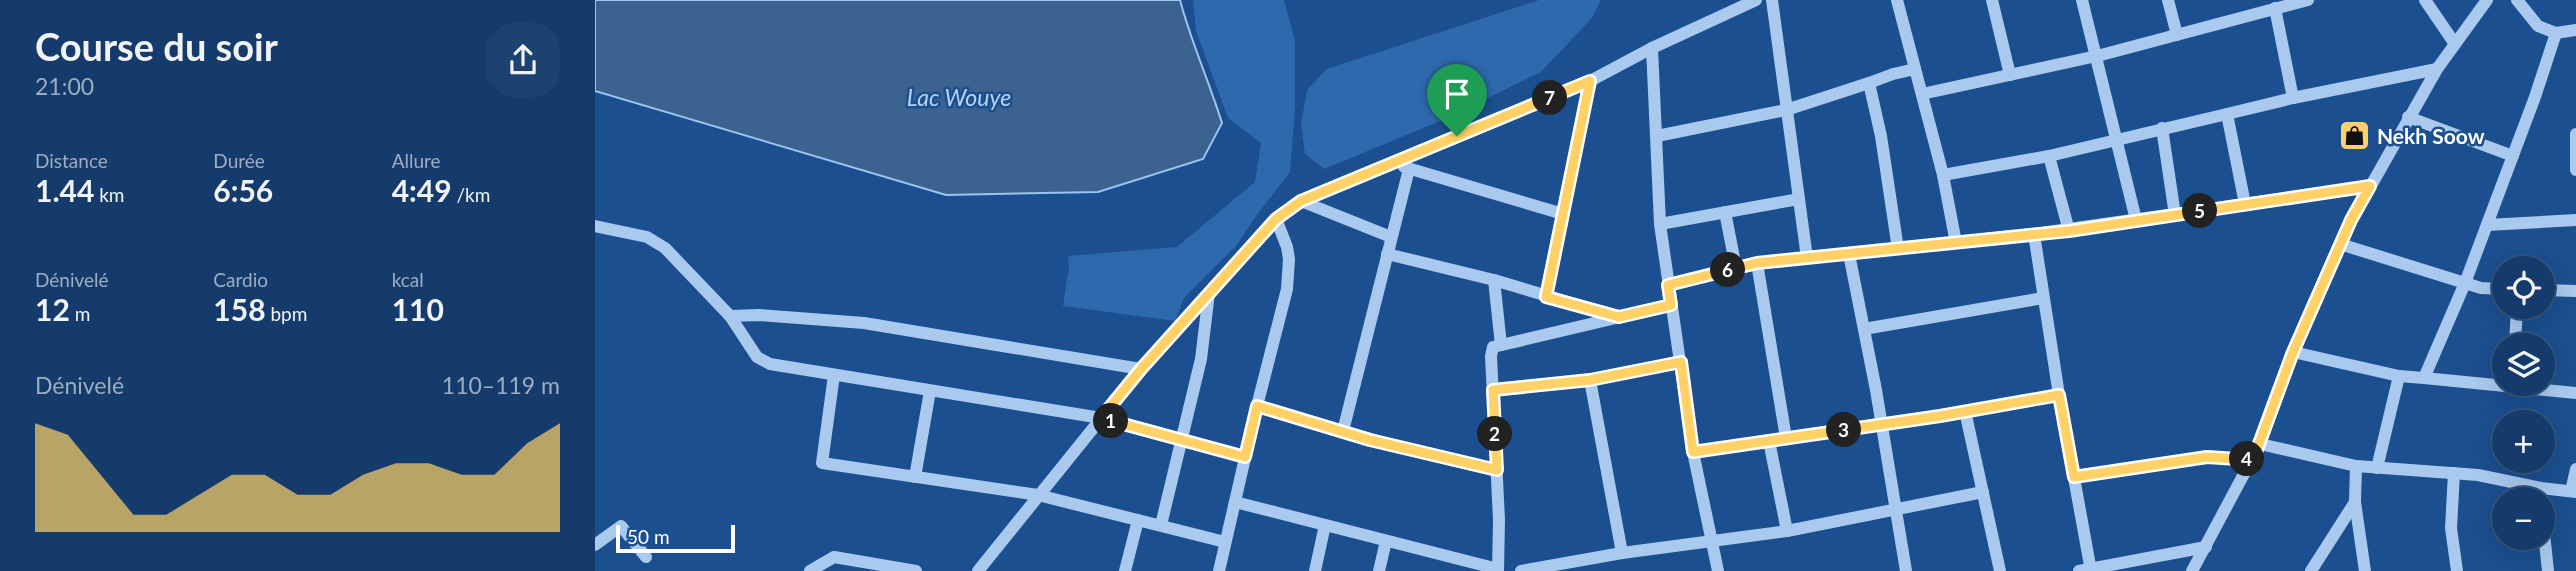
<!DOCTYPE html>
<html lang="fr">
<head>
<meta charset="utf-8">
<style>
	:root { --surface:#143b6b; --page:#1d4271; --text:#f1f3f6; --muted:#9dadc1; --line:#33557e; --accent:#ffd166 }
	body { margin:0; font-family:Lato,sans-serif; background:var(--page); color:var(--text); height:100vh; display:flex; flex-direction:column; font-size:26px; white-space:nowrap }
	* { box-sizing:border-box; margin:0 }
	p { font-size:23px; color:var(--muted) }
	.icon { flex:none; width:38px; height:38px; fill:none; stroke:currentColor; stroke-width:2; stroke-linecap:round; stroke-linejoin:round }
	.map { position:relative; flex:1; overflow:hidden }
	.details { display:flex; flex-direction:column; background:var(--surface); width:595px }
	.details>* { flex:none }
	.tools { position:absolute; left:1897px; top:256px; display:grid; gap:14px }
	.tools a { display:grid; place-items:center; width:63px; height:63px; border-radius:50%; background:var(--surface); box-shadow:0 7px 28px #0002,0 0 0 2px var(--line); font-size:35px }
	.scale { position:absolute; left:21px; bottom:18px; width:119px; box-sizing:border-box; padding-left:7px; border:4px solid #fff; border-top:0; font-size:19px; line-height:24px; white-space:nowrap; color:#fff; -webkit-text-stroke:5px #1b4f8f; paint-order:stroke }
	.pin { position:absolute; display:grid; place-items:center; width:60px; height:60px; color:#fff; margin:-72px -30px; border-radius:50% 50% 50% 0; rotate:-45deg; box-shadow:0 0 7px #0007 }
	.pin .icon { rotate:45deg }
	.km { position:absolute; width:35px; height:35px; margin:-18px; border-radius:50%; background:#222; color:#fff; font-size:19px; line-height:35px; text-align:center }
	.round { display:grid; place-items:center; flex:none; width:74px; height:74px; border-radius:28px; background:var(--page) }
	.summary { display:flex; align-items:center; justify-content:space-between; height:119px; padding:0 35px }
	h1 { font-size:38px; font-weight:700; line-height:52px }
	.figures { display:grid; grid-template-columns:repeat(3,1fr); gap:10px; height:119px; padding:7px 35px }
	.figures div { display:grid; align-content:center }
	.figures b { font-size:30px; font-weight:700 }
	.figures small { font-size:19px; font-weight:400 }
	.figures p { font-size:19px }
	.chart { height:196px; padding:14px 35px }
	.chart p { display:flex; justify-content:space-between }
	.chart svg { width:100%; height:126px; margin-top:7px; fill:var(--accent); opacity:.7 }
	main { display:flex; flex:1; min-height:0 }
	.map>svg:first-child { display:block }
	.green { fill:#2e69ad }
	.water { fill:#3c6290; stroke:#9cc4f0; stroke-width:2 }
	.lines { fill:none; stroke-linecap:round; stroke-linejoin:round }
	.minor { stroke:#a9c9ee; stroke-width:12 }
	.route-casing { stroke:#fff; stroke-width:14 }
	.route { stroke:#ffd166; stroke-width:9 }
	.labels { text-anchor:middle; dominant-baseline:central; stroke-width:5; stroke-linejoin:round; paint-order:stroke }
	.poi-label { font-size:21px; font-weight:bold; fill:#fff; stroke:#1b4f8f; text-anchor:start }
	.water-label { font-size:23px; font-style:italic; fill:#b5d3f5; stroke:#1b4f8f }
</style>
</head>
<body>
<main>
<section class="details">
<div class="summary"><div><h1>Course du soir</h1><p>21:00</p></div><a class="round"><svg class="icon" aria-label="share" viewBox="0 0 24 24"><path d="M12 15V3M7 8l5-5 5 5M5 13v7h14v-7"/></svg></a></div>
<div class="figures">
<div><p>Distance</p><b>1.44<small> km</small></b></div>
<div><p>Durée</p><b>6:56</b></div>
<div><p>Allure</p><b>4:49<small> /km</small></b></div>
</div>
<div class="figures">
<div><p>Dénivelé</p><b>12<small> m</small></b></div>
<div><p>Cardio</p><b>158<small> bpm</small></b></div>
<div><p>kcal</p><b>110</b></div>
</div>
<div class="chart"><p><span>Dénivelé</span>110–119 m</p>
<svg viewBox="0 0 160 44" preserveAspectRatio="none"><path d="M0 44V6L10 10L20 24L30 38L40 38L50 31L60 24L70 24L80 31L90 31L100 24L110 20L120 20L130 24L140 24L150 13L160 6V44z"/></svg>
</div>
</section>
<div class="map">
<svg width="1981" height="571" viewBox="0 0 1981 571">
	<rect width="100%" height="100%" fill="#1b4f8f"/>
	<g class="green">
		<path d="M598,0H689L700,41V108L695,172L661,216L641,246L589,298L580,321L468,306L474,266L473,256L582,247L660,182L666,143L633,118L601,31Z"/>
		<path d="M944,0H1006L997,18L946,72L850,119L729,169L710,154L706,124L712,90L732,69Z"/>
	</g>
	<path class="water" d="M0,0H585C596,42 614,81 627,123L608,159L503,192L351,195L0,91Z"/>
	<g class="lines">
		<g class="minor">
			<path d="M1177,0L1212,258"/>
			<path d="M1302,0L1348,175"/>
			<path d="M1397,0L1415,75"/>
			<path d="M1487,0L1541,220"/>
			<path d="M1573,0L1582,35"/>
			<path d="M1830,0L1860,44"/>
			<path d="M1922,0L1943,26L1961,33"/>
			<path d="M1057,48L1065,224L1098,452L1123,571"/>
			<path d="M1327,94L1506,55L1713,0"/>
			<path d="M1698,98L1842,69"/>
			<path d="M1813,117L1918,156"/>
			<path d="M1567,128L1580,215"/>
			<path d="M1981,134V170"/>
			<path d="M1062,136L1191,110L1274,83"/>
			<path d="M1454,156L1632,114"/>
			<path d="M809,167L968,214L951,297"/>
			<path d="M706,201L796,237"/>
			<path d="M1650,204L1632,114L1698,98L1680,8"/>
			<path d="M1130,212L1141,268"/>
			<path d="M968,214L995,81"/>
			<path d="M1065,224L1204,199"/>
			<path d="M1892,225L1981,220"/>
			<path d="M0,226L52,237L70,248L135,316L162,357L175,364L506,418L650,457"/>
			<path d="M1439,234L1775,186"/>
			<path d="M1361,243L1348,175L1454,156L1474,231"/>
			<path d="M1745,244L1886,288L1909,289"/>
			<path d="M1303,249L1286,136L1274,83L1298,74L1320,69"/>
			<path d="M792,254L899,280L1020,316"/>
			<path d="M1254,254L1281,390L1311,571"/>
			<path d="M1162,263L1191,438"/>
			<path d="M899,280L906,345"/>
			<path d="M1073,285L1162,263L1439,234L1464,395L1496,571"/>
			<path d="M1948,290L1981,291"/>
			<path d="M135,316L164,315L269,323L546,369"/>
			<path d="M1269,329L1448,298"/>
			<path d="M1920,345L1922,306"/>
			<path d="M1698,352L1804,376L1829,378L1870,283L1940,97L1961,33L1981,30"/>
			<path d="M239,375L227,463L443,495L630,542"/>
			<path d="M1829,378L1981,393"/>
			<path d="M995,380L1027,553L1192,531L1388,492"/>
			<path d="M898,390L995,380L1086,362"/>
			<path d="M662,406L796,445L902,470"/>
			<path d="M1370,411L1405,571"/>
			<path d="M748,431L814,169"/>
			<path d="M1174,441L1192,531"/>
			<path d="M1665,444L1761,466L1883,475L1946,488L1981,492"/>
			<path d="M1098,452L1345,416L1464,395"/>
			<path d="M1761,466L1760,502L1770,571"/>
			<path d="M1782,468L1804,376"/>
			<path d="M1859,473L1856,528L1862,571"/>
			<path d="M320,477L335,391"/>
			<path d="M1479,477L1612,457L1658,460"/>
			<path d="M1976,491L1981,469"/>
			<path d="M640,502L903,569"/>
			<path d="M1948,524L1953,571"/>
			<path d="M566,525L606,359L614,293"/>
			<path d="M0,545L26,526L51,557"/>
			<path d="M215,571L239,557L321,571"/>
			<path d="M383,571L546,369L681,219L706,201L995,81L1057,48L1161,0"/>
			<path d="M530,571L543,520"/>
			<path d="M624,571L662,406L692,289L694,259L692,247L681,219"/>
			<path d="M720,571L730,525"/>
			<path d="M784,571L791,541"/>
			<path d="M903,571L904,520L896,356L898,347L1076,305"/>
			<path d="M926,571L1027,553"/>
			<path d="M1484,571L1611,547"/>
			<path d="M1597,571L1665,444L1698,352L1756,221L1842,69L1892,0"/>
			<path d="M1716,571L1760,502"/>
		</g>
	</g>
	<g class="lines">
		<defs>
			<path id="route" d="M995,81L951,297L1024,317L1076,305L1073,285L1162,263L1474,231L1775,186L1756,220L1698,352L1658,460L1612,457L1479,477L1464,395L1345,416L1098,452L1086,362L995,380L898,390L902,470L775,440L662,406L650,457L506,418L546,369L681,219L706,201Z"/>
		</defs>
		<use href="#route" class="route-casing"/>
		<use href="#route" class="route"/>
	</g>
	<defs>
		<symbol id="shop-square" viewBox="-11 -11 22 22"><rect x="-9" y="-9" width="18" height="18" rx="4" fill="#ffd166" stroke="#1b4f8f"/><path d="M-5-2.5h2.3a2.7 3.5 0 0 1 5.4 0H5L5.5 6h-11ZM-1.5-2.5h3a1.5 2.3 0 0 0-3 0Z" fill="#111"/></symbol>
	</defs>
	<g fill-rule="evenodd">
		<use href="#shop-square" x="1742" y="118" width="35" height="35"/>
	</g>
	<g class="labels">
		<g class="poi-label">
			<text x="1782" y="135">Nekh Soow</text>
		</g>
		<g class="water-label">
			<text x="364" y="97">Lac Wouye</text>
		</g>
	</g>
</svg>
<div class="tools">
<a><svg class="icon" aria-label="locate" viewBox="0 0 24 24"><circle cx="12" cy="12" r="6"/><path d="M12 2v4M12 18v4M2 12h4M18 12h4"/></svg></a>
<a><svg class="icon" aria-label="layers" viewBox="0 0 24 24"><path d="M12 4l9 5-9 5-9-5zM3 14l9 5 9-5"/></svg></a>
<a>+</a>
<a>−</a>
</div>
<div class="scale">50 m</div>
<div class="pin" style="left:862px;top:136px;background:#1e9e55"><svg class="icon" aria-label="arrive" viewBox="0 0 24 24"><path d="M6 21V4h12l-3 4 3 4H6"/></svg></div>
<b class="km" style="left:516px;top:421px">1</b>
<b class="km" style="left:900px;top:434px">2</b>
<b class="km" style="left:1249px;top:430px">3</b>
<b class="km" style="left:1652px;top:459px">4</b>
<b class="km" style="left:1605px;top:211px">5</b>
<b class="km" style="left:1133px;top:270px">6</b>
<b class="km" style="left:955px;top:98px">7</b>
</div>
</main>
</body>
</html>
